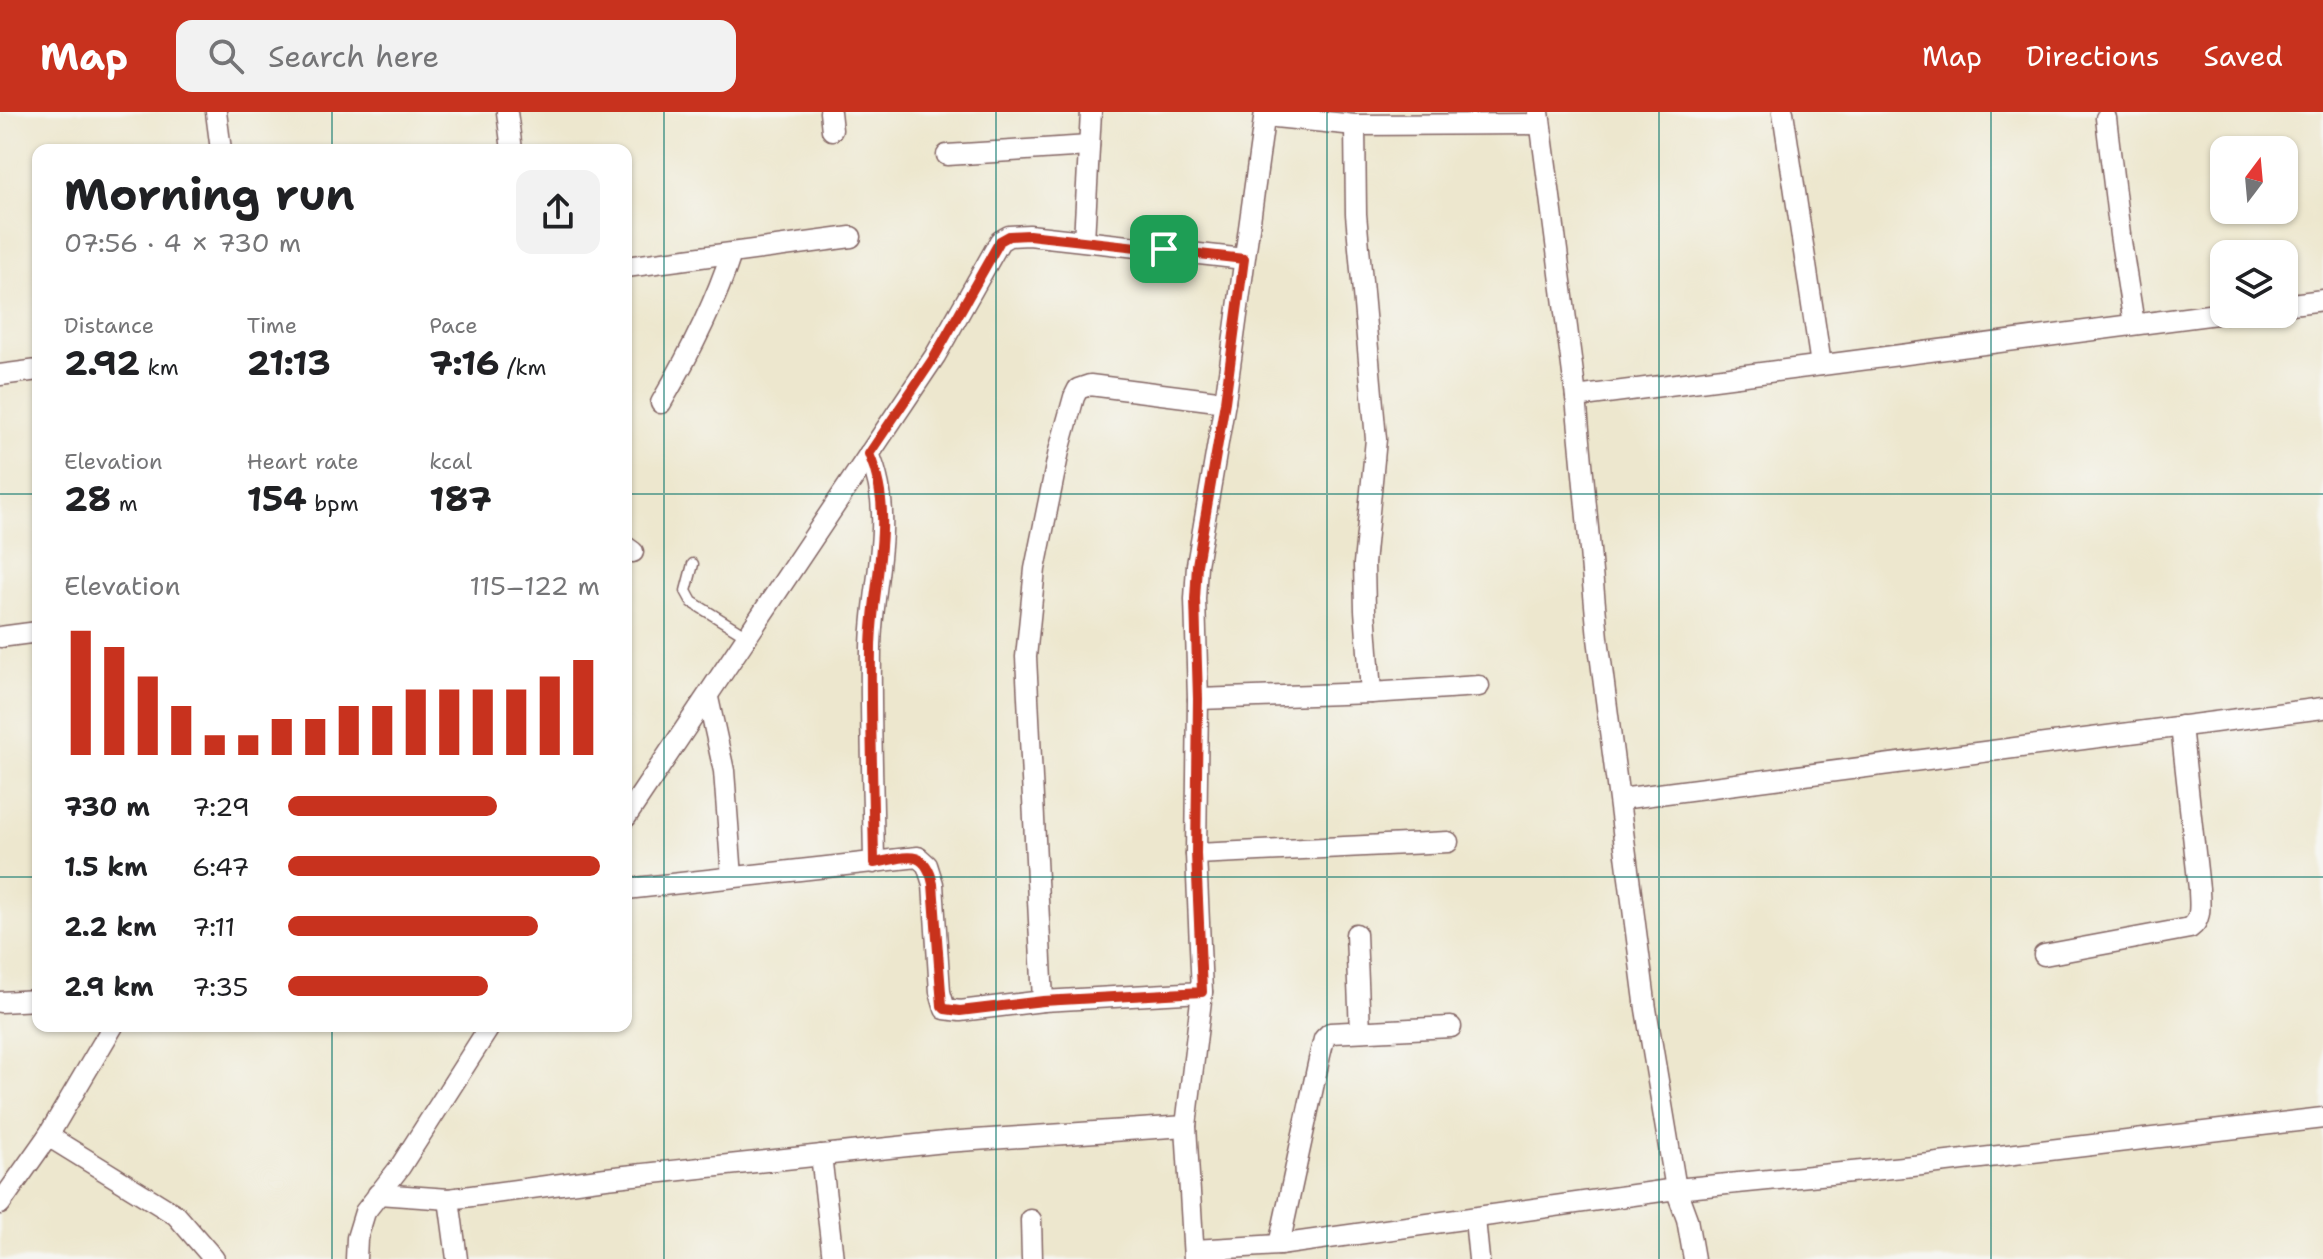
<!DOCTYPE html>
<html lang="en">
<head>
<meta charset="utf-8">
<style>
	:root { --surface:#fff; --page:#f2f2f2; --text:#202124; --muted:#757577; --accent:#c8321e }
	body { margin:0; font-family:"Shantell Sans",sans-serif; background:var(--page); color:var(--text); height:100vh; display:flex; flex-direction:column; font-size:30px; white-space:nowrap }
	* { box-sizing:border-box; margin:0 }
	p { font-size:26px; color:var(--muted) }
	.icon { flex:none; width:44px; height:44px; fill:none; stroke:currentColor; stroke-width:2; stroke-linecap:round; stroke-linejoin:round }
	.map { position:relative; flex:1; overflow:hidden }
	.side { position:absolute; left:32px; top:32px; width:600px; height:888px; display:flex; flex-direction:column; background:var(--surface); border-radius:16px; box-shadow:0 2px 6px #0004 }
	.side>* { flex:none }
	.needle { width:52px; rotate:16deg }
	.tools { position:absolute; left:2210px; top:24px; display:grid; gap:16px }
	.tools a { display:grid; place-items:center; width:88px; height:88px; border-radius:16px; background:var(--surface); box-shadow:0 2px 6px #0004; font-size:40px }
	.pin { position:absolute; display:grid; place-items:center; width:68px; height:68px; color:#fff; margin:-34px; border-radius:16px; box-shadow:0 4px 12px #0006 }
	.round { display:grid; place-items:center; flex:none; width:84px; height:84px; border-radius:16px; background:var(--page) }
	.overview { display:flex; align-items:center; justify-content:space-between; height:136px; padding:0 32px }
	h1 { font-size:44px; font-weight:700; line-height:60px }
	.figures { display:grid; grid-template-columns:repeat(3,1fr); gap:12px; height:136px; padding:8px 32px }
	.figures div { display:grid; align-content:center }
	.figures b { font-size:34px; font-weight:700 }
	.figures small { font-size:22px; font-weight:400 }
	.figures p { font-size:22px }
	.chart { height:224px; padding:16px 32px }
	.chart p { display:flex; justify-content:space-between }
	.chart svg { width:100%; height:144px; margin-top:8px; stroke:var(--accent); stroke-width:6 }
	ul { padding:0 32px; list-style:none; font-size:26px }
	li { display:grid; grid-template-columns:128px 96px 1fr; align-items:center; height:60px }
	li i { height:20px; border-radius:10px; background:var(--accent) }
	header { display:flex; align-items:center; gap:48px; box-sizing:border-box; height:112px; padding:0 40px; background:var(--accent); color:#fff }
	header strong { font-size:38px }
	nav { display:flex; gap:44px; margin-inline-start:auto; font-size:28px }
	.search { width:560px; height:72px; background:var(--page); display:flex; align-items:center; gap:20px; box-sizing:border-box; padding:0 28px; border-radius:16px; color:var(--muted); font-size:30px }
	.map>svg:first-child { display:block }
	.lines { fill:none; stroke-linecap:round; stroke-linejoin:round }
	.lane-casing { stroke:#836564; stroke-width:13 }
	.street-casing { stroke:#836564; stroke-width:23 }
	.lane { stroke:#fff; stroke-width:10 }
	.street { stroke:#fff; stroke-width:20 }
	.route-casing { stroke:#fff; stroke-width:16 }
	.route { stroke:#c8321e; stroke-width:10 }
	.grid { fill:none; stroke:#0f766e; stroke-width:2; stroke-opacity:0.55 }
</style>
</head>
<body>
<header>
<strong>Map</strong>
<div class="search"><svg class="icon" aria-label="search" viewBox="0 0 24 24"><circle cx="10" cy="10" r="6"/><path d="M15 15l6 6"/></svg>Search here</div>
<nav><a>Map</a><a>Directions</a><a>Saved</a></nav>
</header>
<div class="map">
<svg width="2323" height="1147" viewBox="0 0 2323 1147">
	<rect width="100%" height="100%" fill="#f6f6f2"/>
	<filter id="ink" filterUnits="userSpaceOnUse"><feTurbulence type="fractalNoise" baseFrequency=".0125" numOctaves="2"/><feDisplacementMap in="SourceGraphic" scale="16" xChannelSelector="R" yChannelSelector="G"/><feConvolveMatrix kernelMatrix="1 2 1 2 8 2 1 2 1" color-interpolation-filters="sRGB"/></filter>
	<filter id="wash" filterUnits="userSpaceOnUse"><feTurbulence type="fractalNoise" baseFrequency=".006" numOctaves="4" result="noise"/><feDisplacementMap in="SourceGraphic" scale="32" xChannelSelector="R" yChannelSelector="G"/><feGaussianBlur stdDeviation="1.8" result="paint"/><feColorMatrix in="noise" values="0 0 0 0 0 0 0 0 0 0 0 0 0 0 0 0 0 1.4 0 .05"/><feComposite in="paint" operator="in"/></filter>
	<g filter="url(#wash)">
		<rect width="100%" height="100%" fill="#ede7ce"/>
	</g>
	<g filter="url(#ink)">
		<g class="lines">
			<defs>
				<path id="lane" d="M693,452L686,479L692,490L747,524"/>
				<g id="street">
					<path d="M216,0L221,38"/>
					<path d="M507,0L512,38"/>
					<path d="M830,0L832,18"/>
					<path d="M1539,0L1576,285L1598,526L1646,897L1676,1077L1687,1107L1694,1147"/>
					<path d="M1783,0L1821,253"/>
					<path d="M1265,4L1355,13L1540,12"/>
					<path d="M2106,6L2120,123L2134,212"/>
					<path d="M1355,13L1356,102L1376,327L1364,452L1365,498L1371,581"/>
					<path d="M947,43L1089,34"/>
					<path d="M1084,128L1091,0"/>
					<path d="M626,155L851,125"/>
					<path d="M2284,193L2323,188"/>
					<path d="M0,263L38,258"/>
					<path d="M1576,285L2224,201"/>
					<path d="M661,291C689,243 714,195 731,142"/>
					<path d="M869,342C897,406 872,469 871,536C870,607 873,679 874,751"/>
					<path d="M626,435L633,440"/>
					<path d="M0,525L38,520"/>
					<path d="M708,586L724,659L732,765"/>
					<path d="M1198,587L1371,581L1479,574"/>
					<path d="M1620,687L2323,596"/>
					<path d="M626,705L935,244L1000,129L1009,124L1029,123L1244,147"/>
					<path d="M1196,742L1448,730"/>
					<path d="M626,777L918,745L927,753L933,772L940,880L945,897L960,899L1043,889L1202,880"/>
					<path d="M1356,822L1360,919"/>
					<path d="M2044,843L2190,816C2203,807 2199,791 2199,777L2181,614"/>
					<path d="M1043,889L1026,545L1035,457L1059,339L1074,285L1078,277L1090,273L1225,290"/>
					<path d="M0,890L38,888"/>
					<path d="M48,1024L176,1103L214,1147"/>
					<path d="M821,1043L833,1147"/>
					<path d="M378,1082L449,1087L606,1066L945,1030L1186,1014"/>
					<path d="M449,1087L457,1147"/>
					<path d="M0,1092L48,1024L113,914"/>
					<path d="M1475,1107L1479,1147"/>
					<path d="M1031,1108L1032,1147"/>
					<path d="M1279,1133L1320,943L1324,927L1330,921L1451,915"/>
					<path d="M1194,1138L1279,1133L1676,1077L1913,1054L2323,1006"/>
					<path d="M356,1147L357,1126L365,1100L400,1055L490,914"/>
					<path d="M1194,1147L1186,1014L1202,880L1196,742L1198,587L1195,487L1197,453L1225,290L1265,0"/>
				</g>
			</defs>
			<use href="#lane" class="lane-casing"/>
			<use href="#street" class="street-casing"/>
			<use href="#lane" class="lane"/>
			<use href="#street" class="street"/>
		</g>
	</g>
	<g class="lines" filter="url(#ink)">
		<defs>
			<path id="route" d="M1029,123L1244,147L1225,290L1197,453L1195,487L1198,587L1196,742L1202,880L1043,889L960,899L945,897L942,894L933,772C925,734 904,746 874,751C873,679 870,607 871,536C872,469 897,406 869,342L935,244L1000,129L1009,124Z"/>
		</defs>
		<use href="#route" class="route-casing"/>
		<use href="#route" class="route"/>
	</g>
	<path class="grid" d="M332,0V38M664,0V1147M996,0V1147M1327,0V1147M1659,0V1147M1991,0V1147M0,382H38M626,382H2323M0,765H38M626,765H2323M332,914V1147"/>
</svg>
<div class="tools">
<a><svg class="needle" viewBox="-14 -14 28 28"><path d="M0-13l5 13h-10z" fill="#e53935"/><path d="M0 13l5-13h-10z" fill="#757577"/></svg></a>
<a><svg class="icon" aria-label="layers" viewBox="0 0 24 24"><path d="M12 4l9 5-9 5-9-5zM3 14l9 5 9-5"/></svg></a>
</div>
<div class="pin" style="left:1164px;top:137px;background:#1e9e55"><svg class="icon" aria-label="arrive" viewBox="0 0 24 24"><path d="M6 21V4h12l-3 4 3 4H6"/></svg></div>
<section class="side">
<div class="overview"><div><h1>Morning run</h1><p>07:56 · 4 × 730 m</p></div><a class="round"><svg class="icon" aria-label="share" viewBox="0 0 24 24"><path d="M12 15V3M7 8l5-5 5 5M5 13v7h14v-7"/></svg></a></div>
<div class="figures">
<div><p>Distance</p><b>2.92<small> km</small></b></div>
<div><p>Time</p><b>21:13</b></div>
<div><p>Pace</p><b>7:16<small> /km</small></b></div>
</div>
<div class="figures">
<div><p>Elevation</p><b>28<small> m</small></b></div>
<div><p>Heart rate</p><b>154<small> bpm</small></b></div>
<div><p>kcal</p><b>187</b></div>
</div>
<div class="chart"><p><span>Elevation</span>115–122 m</p>
<svg viewBox="0 0 160 44" preserveAspectRatio="none"><path d="M5 44V6M15 44V11M25 44V20M35 44V29M45 44V38M55 44V38M65 44V33M75 44V33M85 44V29M95 44V29M105 44V24M115 44V24M125 44V24M135 44V24M145 44V20M155 44V15"/></svg>
</div>
<ul>
<li><b>730 m</b>7:29<i style="width:67%"></i></li>
<li><b>1.5 km</b>6:47<i style="width:100%"></i></li>
<li><b>2.2 km</b>7:11<i style="width:80%"></i></li>
<li><b>2.9 km</b>7:35<i style="width:64%"></i></li>
</ul>
</section>
</div>
</body>
</html>
